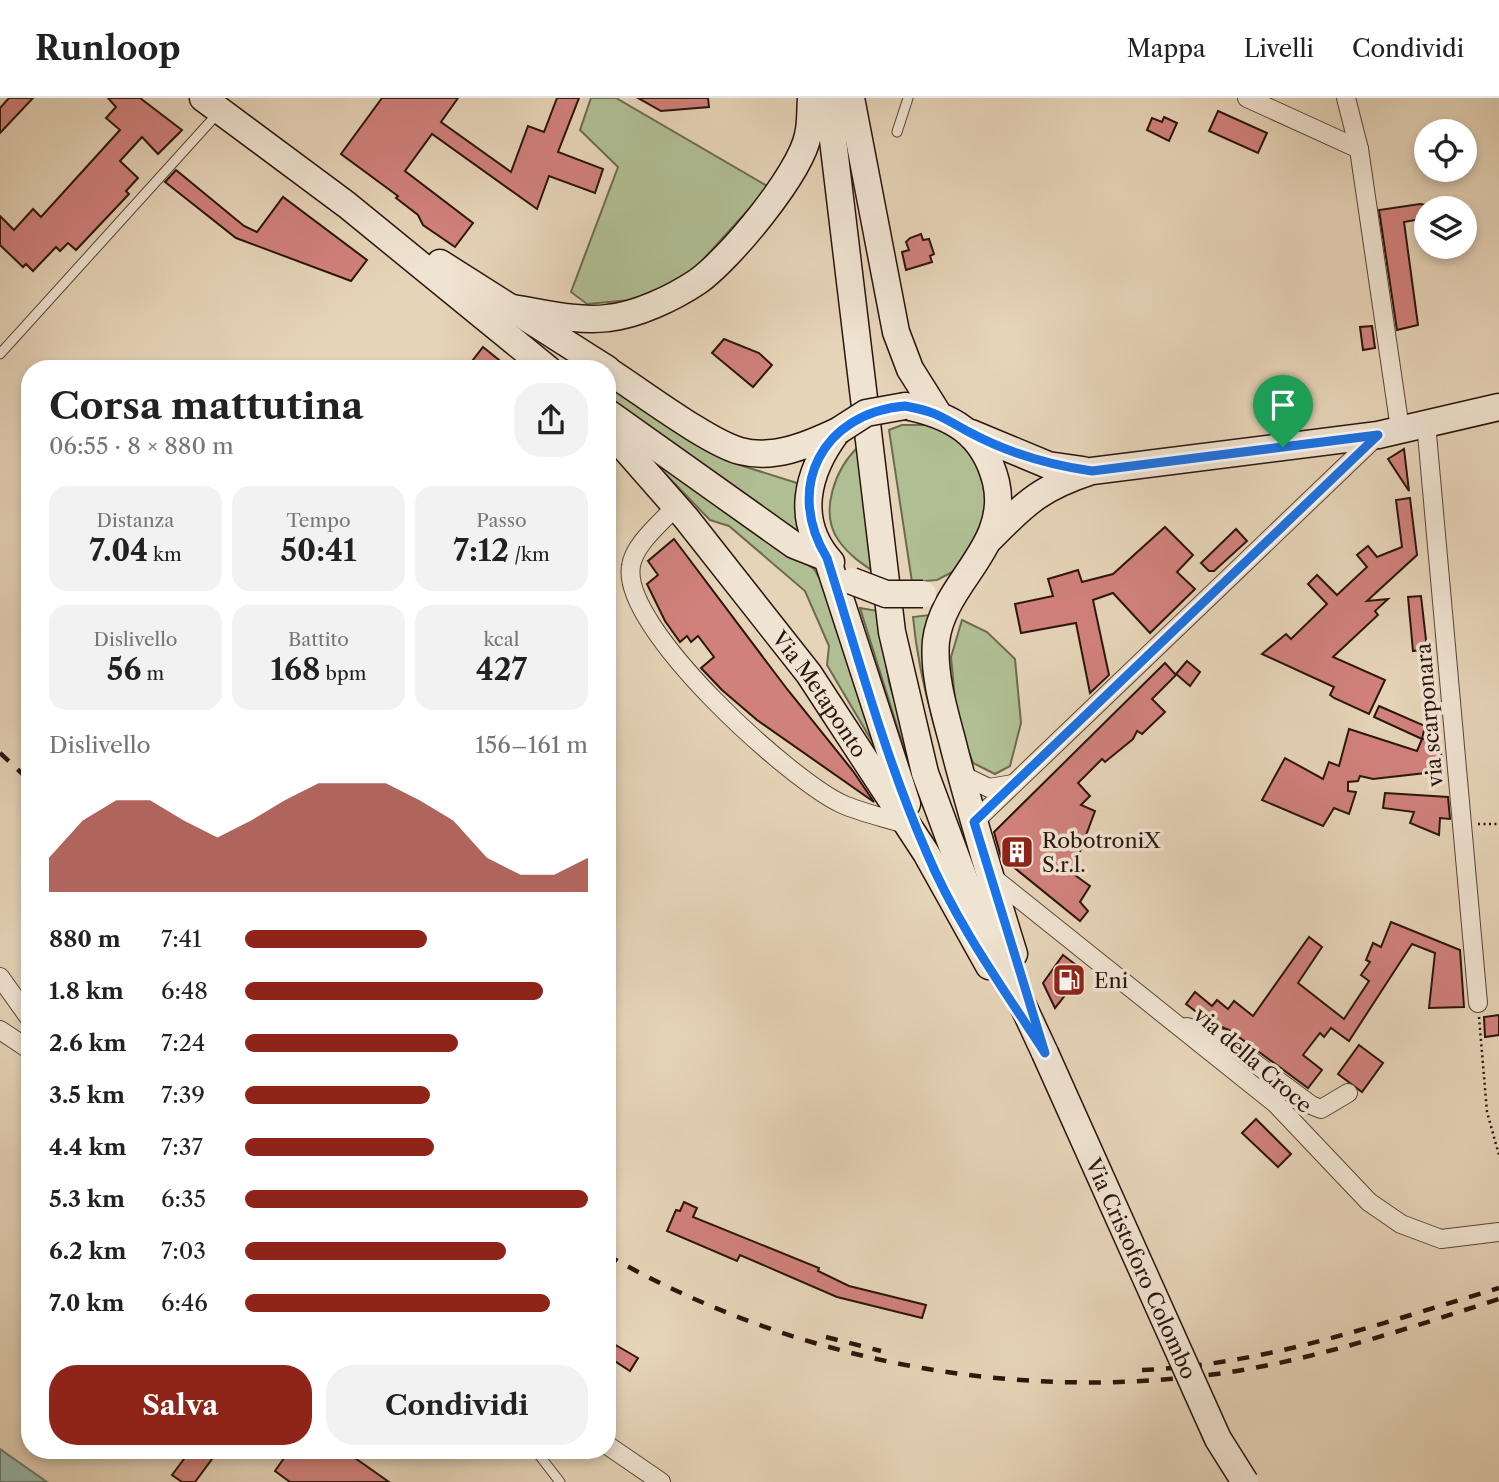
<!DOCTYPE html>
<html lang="it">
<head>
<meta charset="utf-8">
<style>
	:root { --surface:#fff; --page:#f2f2f2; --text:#222; --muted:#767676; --line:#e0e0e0; --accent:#8f2418 }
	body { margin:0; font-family:"Libre Caslon Text",serif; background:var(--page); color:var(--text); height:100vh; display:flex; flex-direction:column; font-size:26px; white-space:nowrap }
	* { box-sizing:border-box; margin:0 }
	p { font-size:23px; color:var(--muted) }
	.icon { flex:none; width:38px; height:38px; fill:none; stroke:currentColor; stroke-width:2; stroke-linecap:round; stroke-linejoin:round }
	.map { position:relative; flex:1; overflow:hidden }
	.panel { position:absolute; left:21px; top:262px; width:595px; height:1099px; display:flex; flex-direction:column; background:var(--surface); border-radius:28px; box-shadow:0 4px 10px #0003 }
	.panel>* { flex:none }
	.tools { position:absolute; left:1414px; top:21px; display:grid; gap:14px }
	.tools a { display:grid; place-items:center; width:63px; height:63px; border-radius:50%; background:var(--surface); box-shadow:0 4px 10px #0003; font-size:35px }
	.pin { position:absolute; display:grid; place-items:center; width:60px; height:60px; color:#fff; margin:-72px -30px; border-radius:50% 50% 50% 0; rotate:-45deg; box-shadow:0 0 7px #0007 }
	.pin .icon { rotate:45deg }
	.round { display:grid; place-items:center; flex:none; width:74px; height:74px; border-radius:28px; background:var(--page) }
	.summary { display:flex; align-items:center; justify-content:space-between; height:119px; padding:0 28px }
	h1 { font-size:38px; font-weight:700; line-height:52px }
	.figures { display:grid; grid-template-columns:repeat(3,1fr); gap:10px; height:119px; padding:7px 28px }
	.figures div { display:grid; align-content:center; border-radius:18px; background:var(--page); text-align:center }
	.figures b { font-size:30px; font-weight:700 }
	.figures small { font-size:19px; font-weight:400 }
	.figures p { font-size:19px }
	.chart { height:196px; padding:14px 28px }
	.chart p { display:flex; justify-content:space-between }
	.chart svg { width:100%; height:126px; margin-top:7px; fill:var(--accent); opacity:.7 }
	.cta { display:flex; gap:14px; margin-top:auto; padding:14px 28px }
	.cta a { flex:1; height:80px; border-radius:28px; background:var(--accent); color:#fff; font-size:28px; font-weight:700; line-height:80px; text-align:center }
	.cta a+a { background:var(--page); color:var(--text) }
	ul { padding:0 28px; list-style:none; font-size:23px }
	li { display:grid; grid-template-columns:112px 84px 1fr; align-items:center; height:52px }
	li i { height:18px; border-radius:9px; background:var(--accent) }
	header { display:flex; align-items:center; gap:42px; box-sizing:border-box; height:98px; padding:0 35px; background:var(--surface); border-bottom:2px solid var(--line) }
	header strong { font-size:33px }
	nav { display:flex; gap:38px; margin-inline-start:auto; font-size:24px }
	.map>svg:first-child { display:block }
	.green { fill:#b0be93; stroke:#6e6a50; stroke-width:2 }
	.water { fill:#96b8ae; stroke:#6c776e; stroke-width:2 }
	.building { fill:#d1817c; stroke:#2c150d; stroke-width:2 }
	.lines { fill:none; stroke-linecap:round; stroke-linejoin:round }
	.lane-casing { stroke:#5a4538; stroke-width:11 }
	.street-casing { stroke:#5a4538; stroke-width:20 }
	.secondary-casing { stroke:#2c150d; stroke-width:29 }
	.path { stroke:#2c150d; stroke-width:2.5; stroke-dasharray:2 3.5; stroke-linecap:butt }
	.lane { stroke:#efe3d1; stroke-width:9 }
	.street { stroke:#efe3d1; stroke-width:18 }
	.secondary { stroke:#efe3d1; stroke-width:26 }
	.rail { stroke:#2c150d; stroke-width:4.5; stroke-dasharray:12 12; stroke-linecap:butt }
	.secondary-bridge-casing { stroke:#2c150d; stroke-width:29; stroke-linecap:butt }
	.secondary-bridge { stroke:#efe3d1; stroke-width:26 }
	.route-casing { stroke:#fff; stroke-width:14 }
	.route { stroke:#1a73e8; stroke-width:9 }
	.labels { text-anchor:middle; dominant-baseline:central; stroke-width:7; stroke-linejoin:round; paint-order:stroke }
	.street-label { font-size:21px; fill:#2c150d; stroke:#efe3d1 }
	.poi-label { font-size:21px; fill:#2c150d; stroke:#efe3d1; text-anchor:start }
</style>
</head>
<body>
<header>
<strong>Runloop</strong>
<nav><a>Mappa</a><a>Livelli</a><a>Condividi</a></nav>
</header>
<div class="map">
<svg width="1499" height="1384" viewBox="0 0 1499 1384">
	<rect width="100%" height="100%" fill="#e6d4b8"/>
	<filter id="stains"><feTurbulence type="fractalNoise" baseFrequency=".00286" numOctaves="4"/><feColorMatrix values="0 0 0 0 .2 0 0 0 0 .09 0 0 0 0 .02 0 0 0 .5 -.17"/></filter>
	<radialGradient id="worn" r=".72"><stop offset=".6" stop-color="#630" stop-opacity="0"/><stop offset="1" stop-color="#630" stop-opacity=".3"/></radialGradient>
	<g class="green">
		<path d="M591,0H616L769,89L689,177L642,201L587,206L571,194L618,69L580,32Z"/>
		<path d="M614,289L740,367L797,385L800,438L607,304Z"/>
		<path d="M902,327H926L949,335L968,351L986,377L992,406L966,467L937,482L912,484L889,332Z"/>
		<path d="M858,349L876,475C862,466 849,457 839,443C818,414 836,370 858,349Z"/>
		<path d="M640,350L814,471L831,500L883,662L827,567L829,548L805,493L729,428L710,422Z"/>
		<path d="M860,510L878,513L889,584L919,684L915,686Z"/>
		<path d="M929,517L936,612L971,740C946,667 920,596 913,519Z"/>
		<path d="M962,522L987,534L1015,561L1021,625L1010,668L995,676L973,665L957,623L951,559Z"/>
	</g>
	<path class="water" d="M0,1351L47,1384H0Z"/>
	<g class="building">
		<path d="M9,0H33L0,35V10Z"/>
		<path d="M108,0H140L182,32L158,56L142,39L120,63L138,80L126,93L129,96L76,152L68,145L60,153L56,149L33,173L26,166L23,169L0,147V118L14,132L33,111L41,119L120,32L106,20L116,9Z"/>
		<path d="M382,0H458L441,24L511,74L528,28L544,34L557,0H579L558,54L603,71L595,95L549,78L537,111L432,36L405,73L473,125L455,149L423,127L418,117L396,100L398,98L341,56Z"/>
		<path d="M638,0H708L709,9L661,13Z"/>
		<path d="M1218,13L1267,35L1258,55L1209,33Z"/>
		<path d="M1164,19L1177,25L1169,43L1147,32L1152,20L1162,24Z"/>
		<path d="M176,72L244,128L257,134L283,99L367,162L351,183L236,140L165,84Z"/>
		<path d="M1420,106L1426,107V120L1404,124L1418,227L1397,232L1379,112Z"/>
		<path d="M921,136L923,142L929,141L934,156L930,158L932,164L906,172L902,154L909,152L906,144L910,140Z"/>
		<path d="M1372,228L1375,250L1363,252L1360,229Z"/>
		<path d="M724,241L759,255L772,267L753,289L712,255Z"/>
		<path d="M483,249L499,262L492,271H466Z"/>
		<path d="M1404,351L1409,393L1388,361Z"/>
		<path d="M1410,400L1417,457L1367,503L1388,501L1375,513L1378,517L1333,559L1385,582L1369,616L1334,600L1330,597L1334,589L1262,556L1286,536L1291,541L1327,506L1308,486L1317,477L1337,497L1367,469L1357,457L1368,448L1377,459L1402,449L1396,402Z"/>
		<path d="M1165,429L1193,457L1177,474L1195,491L1150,535L1113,495L1093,502L1109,577L1090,595L1076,525L1021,535L1015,506L1053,498L1048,481L1065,476L1078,472L1082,484L1113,476Z"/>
		<path d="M1236,431L1247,443L1214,473H1209L1201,465Z"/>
		<path d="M674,441L787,591L853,673L874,704L757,622L722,592L701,570L714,559L698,538L691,544L687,538L680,544L665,523L647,486L658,477L648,463Z"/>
		<path d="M1421,498L1427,551L1413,553L1408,499Z"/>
		<path d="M1187,563L1200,574L1190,588L1176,576Z"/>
		<path d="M1165,565L1176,577L1152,601L1165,614L1142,636L1137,633L1133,641L1105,664L1102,661L1078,685L1090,698L1081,707L1095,713L1072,775L1090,788L1080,804L1088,813L1080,823L1001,759L994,734Z"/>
		<path d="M1379,608L1425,628L1422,641L1374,619Z"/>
		<path d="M1349,631L1417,653L1422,641L1439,639L1443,673L1373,681L1360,678L1358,683L1348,684V693L1356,694L1349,716L1334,710L1323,728L1262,702L1285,660L1323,681L1329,664L1339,668Z"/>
		<path d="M1385,695L1448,699L1450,721L1440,720L1439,737L1410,725L1414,714L1383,710Z"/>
		<path d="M1391,824L1460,852L1464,909L1429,910L1435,855L1412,846L1349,943L1331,930L1324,939L1320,935L1303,957L1322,972L1308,990L1229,932L1211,925L1186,906L1195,894L1212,908L1217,902L1228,911L1234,903L1253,918L1309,839L1322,849L1298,885L1344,921L1369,883L1361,877L1370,864L1366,862L1373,845L1381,849Z"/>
		<path d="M1063,857L1084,873L1055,910L1043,885Z"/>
		<path d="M1499,917V937L1485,939L1484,919Z"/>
		<path d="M1359,947L1383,965L1362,994L1338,976Z"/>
		<path d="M1256,1021L1291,1056L1278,1069L1242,1035Z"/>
		<path d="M684,1104L697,1110L693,1119L819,1170L818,1173L849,1188L926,1207L922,1220L837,1199L740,1157L737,1163L667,1133L676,1112L680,1113Z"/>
		<path d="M607,1242L638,1260L630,1273L607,1258Z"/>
		<path d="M190,1353H218L195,1384H182L172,1377Z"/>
		<path d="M289,1353H345L389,1384H290L275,1373Z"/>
	</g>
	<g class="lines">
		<defs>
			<g id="lane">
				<path d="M897,34L908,0"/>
				<path d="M0,256L219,14"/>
				<path d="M536,1353L560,1384"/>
			</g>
			<g id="street">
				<path d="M1247,0L1359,51"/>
				<path d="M1346,0L1359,51L1400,331"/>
				<path d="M1426,325L1478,905"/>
				<path d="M675,409C661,425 634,446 631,468C620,529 790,682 842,706C862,715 887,720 908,727"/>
				<path d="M960,676L989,690L1013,686"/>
				<path d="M974,724L1378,337"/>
				<path d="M991,778L1276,1006L1369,1104L1401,1126L1441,1141L1499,1134"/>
				<path d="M0,879L30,921"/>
				<path d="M1187,929L1222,941L1311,1007L1321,1011L1348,995"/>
				<path d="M0,932L30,952"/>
				<path d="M607,1347L661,1384"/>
			</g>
			<g id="secondary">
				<path d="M203,0L347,107L548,271"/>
				<path d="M828,0L892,534L925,675L965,783L1045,955"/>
				<path d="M851,0L896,234L910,271L937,314"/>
				<path d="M440,165L607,271"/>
				<path d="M513,210C544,215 578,224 608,220C637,217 673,200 697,184C729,162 801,75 808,37C811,25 810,12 811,0"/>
				<path d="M607,272C639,292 707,344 740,353C774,362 808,347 838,333"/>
				<path d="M905,308C951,317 984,335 996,384C1011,449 943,484 936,543C933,575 944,612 952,642C970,714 992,785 1014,856"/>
				<path d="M607,314L794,447L827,460L907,706"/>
				<path id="s1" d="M607,330L686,420L809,576L926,755L989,868"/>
				<path d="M971,335L1048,367L1083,372"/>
				<path d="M991,440C1027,403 1043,389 1092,373L1378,337L1499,309"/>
				<path d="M831,464C794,423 807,374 837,334"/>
			</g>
		</defs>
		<use href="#lane" class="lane-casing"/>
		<use href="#street" class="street-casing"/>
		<use href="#secondary" class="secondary-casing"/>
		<g class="path">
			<path d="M1478,726H1499"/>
			<path d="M1479,919L1487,1014L1499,1057"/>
		</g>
		<use href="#lane" class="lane"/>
		<use href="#street" class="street"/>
		<use href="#secondary" class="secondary"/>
		<g class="rail">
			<path d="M0,655L30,683"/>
			<path d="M607,1157C794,1263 1011,1305 1224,1275C1318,1261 1409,1230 1499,1201"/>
			<path d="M826,1239L881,1253"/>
			<path d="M1142,1272C1265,1267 1382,1225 1499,1190"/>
		</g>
		<defs>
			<g id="secondary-bridge">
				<path d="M838,333L866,315L905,308"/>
				<path d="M852,483L886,496H923"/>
				<path id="s2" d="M1045,955L1218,1341L1245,1384"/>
			</g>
		</defs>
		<use href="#secondary-bridge" class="secondary-bridge-casing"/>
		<use href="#secondary-bridge" class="secondary-bridge"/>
	</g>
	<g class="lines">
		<defs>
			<path id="route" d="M905,308C938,314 941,319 969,334C1008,355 1049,367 1092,373L1378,337L974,724L1045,955C1003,890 956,825 926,753C885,659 858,558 827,460C784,390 822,315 905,308Z"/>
		</defs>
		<use href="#route" class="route-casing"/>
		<use href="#route" class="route"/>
	</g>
	<defs>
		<symbol id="building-square" viewBox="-11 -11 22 22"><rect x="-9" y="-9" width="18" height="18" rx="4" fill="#8f2418" stroke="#efe3d1"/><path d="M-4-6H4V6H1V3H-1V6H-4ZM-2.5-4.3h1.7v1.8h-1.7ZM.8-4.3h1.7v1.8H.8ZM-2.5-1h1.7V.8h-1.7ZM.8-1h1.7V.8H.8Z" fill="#fff"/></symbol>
		<symbol id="fuel-square" viewBox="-11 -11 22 22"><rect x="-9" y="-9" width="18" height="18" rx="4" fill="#8f2418" stroke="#efe3d1"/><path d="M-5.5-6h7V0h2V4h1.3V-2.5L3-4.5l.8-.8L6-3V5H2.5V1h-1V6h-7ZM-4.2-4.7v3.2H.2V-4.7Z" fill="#fff"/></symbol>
	</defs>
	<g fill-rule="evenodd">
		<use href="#building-square" x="998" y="735" width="38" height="38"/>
		<use href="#fuel-square" x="1050" y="863" width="38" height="38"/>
	</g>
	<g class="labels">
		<g class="street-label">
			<text stroke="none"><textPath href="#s1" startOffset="341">Via Metaponto</textPath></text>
			<text transform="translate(1429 617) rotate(-95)">via scarponara</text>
			<text transform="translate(1253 962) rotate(41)">via della Croce</text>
			<text stroke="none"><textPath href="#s2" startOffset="236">Via Cristoforo Colombo</textPath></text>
		</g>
		<g class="poi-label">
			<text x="1042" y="742">RobotroniX<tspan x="1042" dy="24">S.r.l.</tspan></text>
			<text x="1094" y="882">Eni</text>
		</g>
	</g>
	<rect width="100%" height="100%" filter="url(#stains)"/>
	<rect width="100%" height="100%" fill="url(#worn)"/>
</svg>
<div class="tools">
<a><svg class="icon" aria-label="locate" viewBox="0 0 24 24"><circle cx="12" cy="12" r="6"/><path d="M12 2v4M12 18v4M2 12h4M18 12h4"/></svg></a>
<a><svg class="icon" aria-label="layers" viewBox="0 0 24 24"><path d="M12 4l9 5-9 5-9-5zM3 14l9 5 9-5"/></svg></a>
</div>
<div class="pin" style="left:1283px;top:349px;background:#1e9e55"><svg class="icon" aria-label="arrive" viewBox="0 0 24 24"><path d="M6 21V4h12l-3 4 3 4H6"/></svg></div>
<section class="panel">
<div class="summary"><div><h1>Corsa mattutina</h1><p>06:55 · 8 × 880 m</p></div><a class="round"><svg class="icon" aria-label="share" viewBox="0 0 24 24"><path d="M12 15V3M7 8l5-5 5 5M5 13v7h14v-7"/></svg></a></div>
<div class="figures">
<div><p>Distanza</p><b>7.04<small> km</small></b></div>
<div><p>Tempo</p><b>50:41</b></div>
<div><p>Passo</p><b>7:12<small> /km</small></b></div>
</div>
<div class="figures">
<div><p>Dislivello</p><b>56<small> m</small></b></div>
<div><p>Battito</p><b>168<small> bpm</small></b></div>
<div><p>kcal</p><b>427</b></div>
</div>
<div class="chart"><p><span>Dislivello</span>156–161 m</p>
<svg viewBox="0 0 160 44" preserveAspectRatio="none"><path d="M0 44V32L10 19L20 12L30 12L40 19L50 25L60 19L70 12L80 6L90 6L100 6L110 12L120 19L130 32L140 38L150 38L160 32V44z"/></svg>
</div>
<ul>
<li><b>880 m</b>7:41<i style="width:53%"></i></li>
<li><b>1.8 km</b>6:48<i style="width:87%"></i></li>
<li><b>2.6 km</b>7:24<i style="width:62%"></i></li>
<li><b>3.5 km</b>7:39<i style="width:54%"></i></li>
<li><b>4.4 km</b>7:37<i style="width:55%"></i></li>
<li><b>5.3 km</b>6:35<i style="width:100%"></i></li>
<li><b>6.2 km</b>7:03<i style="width:76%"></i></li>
<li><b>7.0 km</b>6:46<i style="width:89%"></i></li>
</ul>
<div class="cta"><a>Salva</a><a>Condividi</a></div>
</section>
</div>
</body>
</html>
